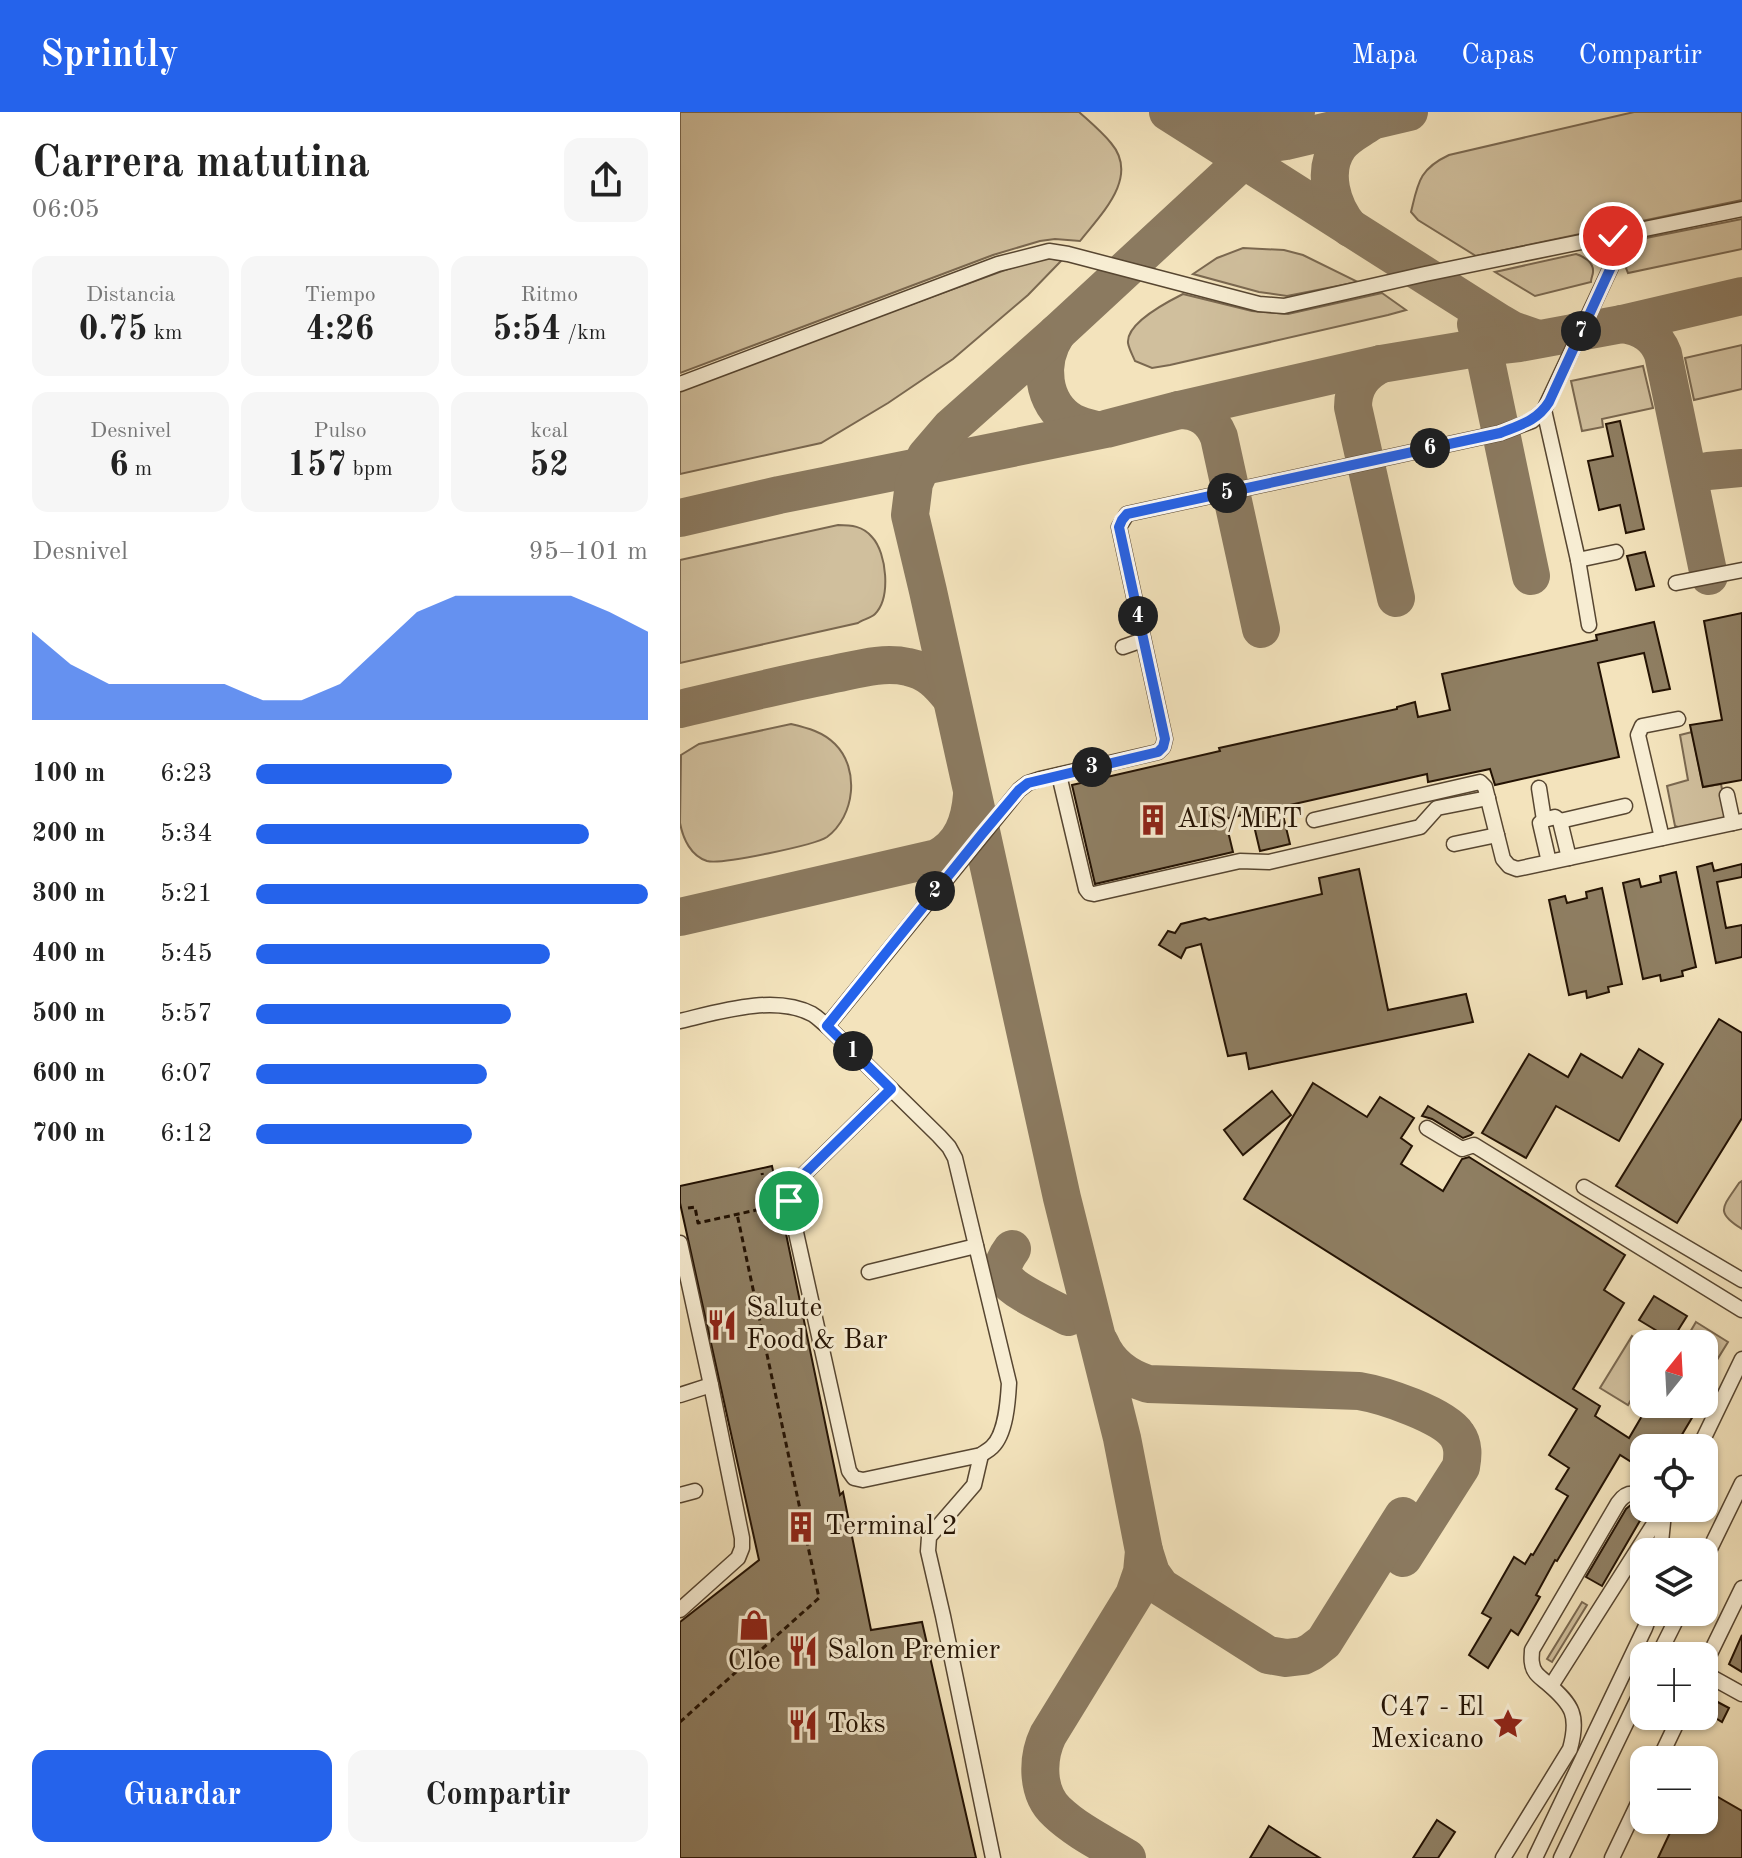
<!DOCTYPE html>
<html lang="es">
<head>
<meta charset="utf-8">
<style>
	:root { --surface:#fff; --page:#f6f6f6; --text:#222; --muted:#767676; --accent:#2563eb }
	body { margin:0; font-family:"Old Standard TT",serif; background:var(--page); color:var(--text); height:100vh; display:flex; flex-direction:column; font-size:30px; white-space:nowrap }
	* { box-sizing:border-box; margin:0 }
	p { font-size:26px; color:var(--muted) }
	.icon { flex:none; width:44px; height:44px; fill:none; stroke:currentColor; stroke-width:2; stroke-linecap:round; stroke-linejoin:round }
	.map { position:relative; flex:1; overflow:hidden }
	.sheet { display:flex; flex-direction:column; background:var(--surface); width:680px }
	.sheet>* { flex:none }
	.needle { width:52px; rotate:18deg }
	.fabs { position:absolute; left:950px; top:1218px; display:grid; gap:16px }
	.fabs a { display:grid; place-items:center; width:88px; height:88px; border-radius:16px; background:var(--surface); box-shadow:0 2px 6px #0004; font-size:40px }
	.pin { position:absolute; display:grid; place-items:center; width:68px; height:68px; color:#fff; margin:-34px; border:4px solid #fff; border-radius:50%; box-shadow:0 2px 8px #0007 }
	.km { position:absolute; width:40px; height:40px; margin:-20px; border-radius:50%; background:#222; color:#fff; font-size:22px; line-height:40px; text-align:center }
	.round { display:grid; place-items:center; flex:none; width:84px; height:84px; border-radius:16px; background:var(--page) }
	.summary { display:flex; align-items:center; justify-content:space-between; height:136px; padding:0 32px }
	h1 { font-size:44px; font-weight:800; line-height:60px }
	.metrics { display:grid; grid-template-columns:repeat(3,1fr); gap:12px; height:136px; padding:8px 32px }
	.metrics div { display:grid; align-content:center; border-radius:16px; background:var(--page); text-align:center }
	.metrics b { font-size:34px; font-weight:800 }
	.metrics small { font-size:22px; font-weight:400 }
	.metrics p { font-size:22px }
	.chart { height:224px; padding:16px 32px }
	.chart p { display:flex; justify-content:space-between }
	.chart svg { width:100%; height:144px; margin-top:8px; fill:var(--accent); opacity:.7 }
	.cta { display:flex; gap:16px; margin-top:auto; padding:16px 32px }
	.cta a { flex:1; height:92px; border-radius:16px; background:var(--accent); color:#fff; font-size:32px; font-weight:800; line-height:92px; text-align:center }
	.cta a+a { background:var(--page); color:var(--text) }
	ul { padding:0 32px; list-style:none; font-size:26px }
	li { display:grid; grid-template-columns:128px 96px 1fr; align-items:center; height:60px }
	li i { height:20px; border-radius:10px; background:var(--accent) }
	header { display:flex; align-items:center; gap:48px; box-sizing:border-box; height:112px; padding:0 40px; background:var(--accent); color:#fff }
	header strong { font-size:38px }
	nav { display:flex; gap:44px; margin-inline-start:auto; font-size:28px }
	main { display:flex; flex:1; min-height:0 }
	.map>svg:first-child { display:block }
	.green { fill:#d0bf9d; stroke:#7a6850; stroke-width:2 }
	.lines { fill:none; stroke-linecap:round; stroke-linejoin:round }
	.taxiway { stroke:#8b7a60; stroke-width:38 }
	.building { fill:#8f7f63; stroke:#231203; stroke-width:2 }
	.minor-casing { stroke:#574631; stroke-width:17 }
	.path { stroke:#231203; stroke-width:3; stroke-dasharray:6 4; stroke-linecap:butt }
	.minor { stroke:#f7edd3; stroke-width:14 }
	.route-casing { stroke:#fff; stroke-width:16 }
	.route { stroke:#2563eb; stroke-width:10 }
	.labels { text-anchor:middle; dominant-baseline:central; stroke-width:6; stroke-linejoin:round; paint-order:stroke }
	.poi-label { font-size:28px; fill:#231203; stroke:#f7edd3; text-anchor:start }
</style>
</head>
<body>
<header>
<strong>Sprintly</strong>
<nav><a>Mapa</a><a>Capas</a><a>Compartir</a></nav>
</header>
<main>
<section class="sheet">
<div class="summary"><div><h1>Carrera matutina</h1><p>06:05</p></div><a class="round"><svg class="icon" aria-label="share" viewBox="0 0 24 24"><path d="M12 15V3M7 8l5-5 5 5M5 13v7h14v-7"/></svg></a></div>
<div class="metrics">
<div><p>Distancia</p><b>0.75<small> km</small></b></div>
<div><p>Tiempo</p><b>4:26</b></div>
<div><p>Ritmo</p><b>5:54<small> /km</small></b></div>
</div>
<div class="metrics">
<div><p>Desnivel</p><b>6<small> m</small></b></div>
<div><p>Pulso</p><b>157<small> bpm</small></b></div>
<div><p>kcal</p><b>52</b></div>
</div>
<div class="chart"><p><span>Desnivel</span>95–101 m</p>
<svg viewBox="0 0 160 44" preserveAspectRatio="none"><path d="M0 44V17L10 27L20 33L30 33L40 33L50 33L60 38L70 38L80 33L90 22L100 11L110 6L120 6L130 6L140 6L150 11L160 17V44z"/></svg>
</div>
<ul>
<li><b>100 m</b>6:23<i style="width:50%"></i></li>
<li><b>200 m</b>5:34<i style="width:85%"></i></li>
<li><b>300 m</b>5:21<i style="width:100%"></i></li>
<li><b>400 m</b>5:45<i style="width:75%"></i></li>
<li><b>500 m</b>5:57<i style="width:65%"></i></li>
<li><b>600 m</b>6:07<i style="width:59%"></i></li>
<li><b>700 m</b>6:12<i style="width:55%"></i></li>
</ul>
<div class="cta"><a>Guardar</a><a>Compartir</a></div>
</section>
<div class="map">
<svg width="1062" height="1746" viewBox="0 0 1062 1746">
	<rect width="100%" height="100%" fill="#f3e3bc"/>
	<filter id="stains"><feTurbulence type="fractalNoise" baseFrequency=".0025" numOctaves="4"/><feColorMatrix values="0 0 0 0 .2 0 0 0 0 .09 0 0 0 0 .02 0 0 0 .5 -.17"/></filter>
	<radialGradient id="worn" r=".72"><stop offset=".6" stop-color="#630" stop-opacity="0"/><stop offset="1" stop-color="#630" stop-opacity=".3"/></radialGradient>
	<g class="green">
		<path d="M0,0H399C410,10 422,20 431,31C460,65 421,102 400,129L375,127L360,129L313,143L0,261Z"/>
		<path d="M954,0H1062V88L796,144L738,108L731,100C738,71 739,57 769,43Z"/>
		<path d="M1062,107V137L948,161L946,156L951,146L966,126Z"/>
		<path d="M563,136L604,138L623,143L678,170L607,184L579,180L513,162L537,146Z"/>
		<path d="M896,142C903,144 914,150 913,160C913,163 911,166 911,170L855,184L815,160Z"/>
		<path d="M364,146L382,148L348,183L273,247L208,291L141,331L0,362V277L325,158Z"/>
		<path d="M702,181L726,198L708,203L490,253L472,256L455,249C453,244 449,237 448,231C446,211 487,190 503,182L572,199L608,202Z"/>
		<path d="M1062,233V277L1014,288L1005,246Z"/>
		<path d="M963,254L973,296L922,307L923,315L902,319L891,269Z"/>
		<path d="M158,413C171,413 183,414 192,425C207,441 211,486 195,502C191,506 182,508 178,511L0,551V448Z"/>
		<path d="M111,612C128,616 143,620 155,632C180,657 175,704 147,725C135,733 41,753 27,749C11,744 3,727 0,711L1,643L19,632Z"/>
		<path d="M1012,620L1023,675L1041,672L1046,698L1045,707L1007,718L995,714L987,674L1008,668L1000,623Z"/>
		<path d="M1062,1069V1117C1034,1100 1043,1095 1059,1071Z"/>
		<path d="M1016,1210L1048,1230L1024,1269V1232H1003Z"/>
		<path d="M952,1224L965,1232L964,1266L948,1293L920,1276Z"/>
		<path d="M902,1490L907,1493L872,1550L867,1547Z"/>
	</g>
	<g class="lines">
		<g class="taxiway">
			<path d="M488,0L820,211L832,218L858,227"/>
			<path d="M497,3C526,11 561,9 589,0"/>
			<path d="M579,33L606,29L729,0"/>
			<path d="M670,116C652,95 641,59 659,34C666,24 679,18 689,11"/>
			<path d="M796,212L803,235L851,464"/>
			<path d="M942,212C962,215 976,223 983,242L1029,464"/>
			<path d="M377,221C358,250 361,291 392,310C400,314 408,316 416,318"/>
			<path d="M701,252C683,261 673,274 673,295L716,486"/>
			<path d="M499,298C519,298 532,307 539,325L581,517"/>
			<path d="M1028,359L1062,356"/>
			<path d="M0,406L99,383L426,317L499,298L701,252L803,235L839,231L942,212L1062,184"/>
			<path d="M0,597C50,585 99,573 149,563C175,558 202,549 228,555C248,559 259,571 271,586"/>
			<path d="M0,805L257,746C282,733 290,709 292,683"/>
			<path d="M332,1137C326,1145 319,1157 326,1167C336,1181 373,1196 388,1205"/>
			<path d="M420,1231C429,1253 446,1265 468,1272L679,1279C703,1283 764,1303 777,1323C784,1333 783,1344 781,1355L723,1446"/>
			<path d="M464,1439L471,1461L481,1475L588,1543L606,1546L623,1544L631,1540L644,1530L723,1404"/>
			<path d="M447,1746C424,1732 397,1719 377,1700C356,1681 357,1646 368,1623L454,1483L462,1460L464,1439L442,1326L382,1086L248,479L230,403L234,371L246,344L270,316L377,221L616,0"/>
		</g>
	</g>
	<g class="building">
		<path d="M940,309L964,417L946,421L940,393L919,398L908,349L933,344L926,312Z"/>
		<path d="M965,440L974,474L956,478L947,444Z"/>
		<path d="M1062,501V668L1023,675L1010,613L1042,608L1024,509Z"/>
		<path d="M974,510L990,577L973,580L964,541L918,551L939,645L815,673L810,657L748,670L747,662L601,695L610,732L580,739L571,701L545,707L553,740L415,772L392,673L540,639L539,636L717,597V595L735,590L738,605L770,598L762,562L917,528L916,523Z"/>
		<path d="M1032,751L1034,759L1062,752V765L1037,770L1046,816L1062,813V845L1036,851L1017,755Z"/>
		<path d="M679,757L708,898L786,882L793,910L569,957L566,941L548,944L521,832L506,836L501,846L479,833L488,819L495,821L501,812L525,806L529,808L642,782L639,766Z"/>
		<path d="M996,760L1016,855L1002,859L1003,864L981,869L980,863L963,867L943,771L959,767L961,775L981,770L980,764Z"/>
		<path d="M922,776L942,872L928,875L929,880L907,886L906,879L889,883L869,788L885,784L887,791L907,786L906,780Z"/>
		<path d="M1039,907L1062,921V1006L997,1111L936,1074Z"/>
		<path d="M959,937L983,952L939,1029L876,994L846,1046L802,1021L849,942L888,965L901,942L942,966Z"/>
		<path d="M633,971L687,1005L700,985L734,1006L721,1026L732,1034L721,1052L763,1079L782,1047L789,1045L945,1143L924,1178L944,1191L893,1277L920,1294L915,1304L949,1326L969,1292H1004L1016,1299L994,1336H964V1358L940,1343L877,1449L875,1448L856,1483L860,1485L838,1523L831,1518L808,1556L789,1543L811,1506L802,1501L834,1445L845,1452L851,1442L853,1443L888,1384L876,1377L889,1356L869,1343L897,1297L564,1087Z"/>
		<path d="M592,979L611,1003L563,1043L544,1018Z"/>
		<path d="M748,994L793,1021L791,1023L783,1026L752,1007L742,1004Z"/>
		<path d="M92,1054L160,1383L163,1380L191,1518L242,1510L296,1746H0V1510L79,1448L0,1091V1074Z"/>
		<path d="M974,1184L1007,1204L992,1228L959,1208Z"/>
		<path d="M952,1392L965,1400L922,1474L906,1465L946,1397Z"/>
		<path d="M1062,1523V1560L1049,1552Z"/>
		<path d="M1032,1587L1049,1596L1042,1610L1026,1600Z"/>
		<path d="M1024,1677L1062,1699V1746H978L996,1708H1024Z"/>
		<path d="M757,1708L775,1720L758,1746H733Z"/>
		<path d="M589,1714L617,1732L640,1746H570Z"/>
	</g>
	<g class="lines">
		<defs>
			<g id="minor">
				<path d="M0,272L318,152L369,139L388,142L579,192L604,194L745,162L1062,97"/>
				<path d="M898,448L936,440"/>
				<path d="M996,471L1062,458"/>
				<path d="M909,513L898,448L864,298L932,153L933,124"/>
				<path d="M443,535L463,528"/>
				<path d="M379,663L406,777L409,781L414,782L560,749L589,750L740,715L757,696L808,686"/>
				<path d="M859,676L864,708"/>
				<path d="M1047,683L1053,711"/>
				<path d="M634,708L800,670L805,675L823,747L829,754L837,757L1062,709"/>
				<path d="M880,709L945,694"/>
				<path d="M982,726L958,623L962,614L998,607"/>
				<path d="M774,732L817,723"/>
				<path d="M869,750L860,711L864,708L875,705L880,709L889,746"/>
				<path d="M0,909C38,900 95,882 132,902C137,905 142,910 147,914L339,678L348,671L360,667L478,640L483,635L485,627L439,415L447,402L820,321L852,309L864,298"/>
				<path d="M147,914L259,1024L269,1035L275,1046L329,1271C328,1289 326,1322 312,1335C309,1338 305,1340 301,1343L183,1368L174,1366L169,1359L109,1089V1080L114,1072L211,977"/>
				<path d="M747,1016L782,1037L794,1033L1062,1198"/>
				<path d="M904,1075L1062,1168"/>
				<path d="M0,1131L31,1273L62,1426V1436L58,1446L0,1498"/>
				<path d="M189,1160L296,1134"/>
				<path d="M0,1283L31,1273"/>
				<path d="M1019,1336L1062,1247"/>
				<path d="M301,1343L294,1373L249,1425L248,1439L263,1504L313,1746"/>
				<path d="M0,1383L15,1379"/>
				<path d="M980,1440L984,1401"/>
				<path d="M1024,1449L1062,1371"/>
				<path d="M978,1544L1000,1500"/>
				<path d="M1024,1554L1062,1476"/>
				<path d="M1024,1561L1062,1582"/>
				<path d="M871,1574L984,1396"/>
				<path d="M979,1648L1000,1604"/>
				<path d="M823,1746L890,1637C899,1604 893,1593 867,1571C860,1565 853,1561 852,1551C851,1547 852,1543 852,1538L938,1391C945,1381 953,1379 964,1385"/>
				<path d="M855,1746L965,1516L971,1500"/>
				<path d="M881,1746L964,1574"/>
				<path d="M932,1746L964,1679"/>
			</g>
		</defs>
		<use href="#minor" class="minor-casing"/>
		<g class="path">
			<path d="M8,1096L15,1095L18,1111L90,1095L82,1061"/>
			<path d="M0,1610L139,1486L57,1102"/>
		</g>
		<use href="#minor" class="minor"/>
	</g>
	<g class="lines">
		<defs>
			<path id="route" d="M109,1089V1080L114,1072L211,977L147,914L302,722L339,678L348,671L478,640L483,635L485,627L439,415L442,408L447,402L820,321C840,313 857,309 869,290L932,153L933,124"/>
		</defs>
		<use href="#route" class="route-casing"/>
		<use href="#route" class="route"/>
	</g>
	<defs>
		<symbol id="building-bare" viewBox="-9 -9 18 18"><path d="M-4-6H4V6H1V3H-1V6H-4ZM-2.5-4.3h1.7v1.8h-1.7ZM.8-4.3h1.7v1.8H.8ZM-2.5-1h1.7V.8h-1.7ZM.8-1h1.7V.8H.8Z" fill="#8f2418" stroke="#f7edd3" stroke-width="2.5" paint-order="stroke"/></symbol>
		<symbol id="restaurant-bare" viewBox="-9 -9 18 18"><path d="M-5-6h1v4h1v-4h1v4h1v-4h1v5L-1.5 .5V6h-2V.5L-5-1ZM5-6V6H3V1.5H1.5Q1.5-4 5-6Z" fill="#8f2418" stroke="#f7edd3" stroke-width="2.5" paint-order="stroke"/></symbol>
		<symbol id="shop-bare" viewBox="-9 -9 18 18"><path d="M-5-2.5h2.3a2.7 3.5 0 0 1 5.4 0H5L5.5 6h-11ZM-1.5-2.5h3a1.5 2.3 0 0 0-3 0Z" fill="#8f2418" stroke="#f7edd3" stroke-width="2.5" paint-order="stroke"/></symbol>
		<symbol id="sight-bare" viewBox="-9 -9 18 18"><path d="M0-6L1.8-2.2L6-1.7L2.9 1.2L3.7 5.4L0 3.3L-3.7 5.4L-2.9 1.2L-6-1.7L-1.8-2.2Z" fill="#8f2418" stroke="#f7edd3" stroke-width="2.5" paint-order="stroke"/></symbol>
	</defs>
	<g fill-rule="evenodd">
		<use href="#building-bare" x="451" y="686" width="44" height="44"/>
		<use href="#restaurant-bare" x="20" y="1191" width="44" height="44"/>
		<use href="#building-bare" x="99" y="1393" width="44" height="44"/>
		<use href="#shop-bare" x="52" y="1491" width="44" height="44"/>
		<use href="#restaurant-bare" x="101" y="1517" width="44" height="44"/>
		<use href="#sight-bare" x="806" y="1590" width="44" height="44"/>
		<use href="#restaurant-bare" x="101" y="1591" width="44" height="44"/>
	</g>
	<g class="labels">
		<g class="poi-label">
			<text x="497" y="708">AIS/MET</text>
			<text x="66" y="1197">Salute<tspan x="66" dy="32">Food &amp; Bar</tspan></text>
			<text x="145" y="1415">Terminal 2</text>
			<text x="147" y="1539">Salon Premier</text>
			<text x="74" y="1550" text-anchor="middle">Cloe</text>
			<text x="804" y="1596" text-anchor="end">C47 - El<tspan x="804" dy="32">Mexicano</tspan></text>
			<text x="147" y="1613">Toks</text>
		</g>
	</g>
	<rect width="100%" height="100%" filter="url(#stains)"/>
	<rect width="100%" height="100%" fill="url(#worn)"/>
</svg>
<div class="fabs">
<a><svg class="needle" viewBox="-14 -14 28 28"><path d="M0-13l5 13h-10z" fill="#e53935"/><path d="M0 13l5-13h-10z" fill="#767676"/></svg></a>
<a><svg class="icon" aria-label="locate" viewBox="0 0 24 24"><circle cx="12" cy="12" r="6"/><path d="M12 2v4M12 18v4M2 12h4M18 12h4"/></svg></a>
<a><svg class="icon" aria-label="layers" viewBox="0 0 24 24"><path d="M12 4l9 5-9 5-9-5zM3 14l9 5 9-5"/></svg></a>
<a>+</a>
<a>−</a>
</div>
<div class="pin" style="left:109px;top:1089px;background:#1e9e55"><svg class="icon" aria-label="arrive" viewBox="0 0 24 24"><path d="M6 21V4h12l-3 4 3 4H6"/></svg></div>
<div class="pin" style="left:933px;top:124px;background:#d93025"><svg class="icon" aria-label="check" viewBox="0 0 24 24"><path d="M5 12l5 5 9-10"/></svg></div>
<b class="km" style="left:173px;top:939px">1</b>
<b class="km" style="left:255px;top:779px">2</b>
<b class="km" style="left:412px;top:655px">3</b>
<b class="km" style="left:458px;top:504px">4</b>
<b class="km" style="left:547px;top:381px">5</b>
<b class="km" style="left:750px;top:336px">6</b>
<b class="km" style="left:901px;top:219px">7</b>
</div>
</main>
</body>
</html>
